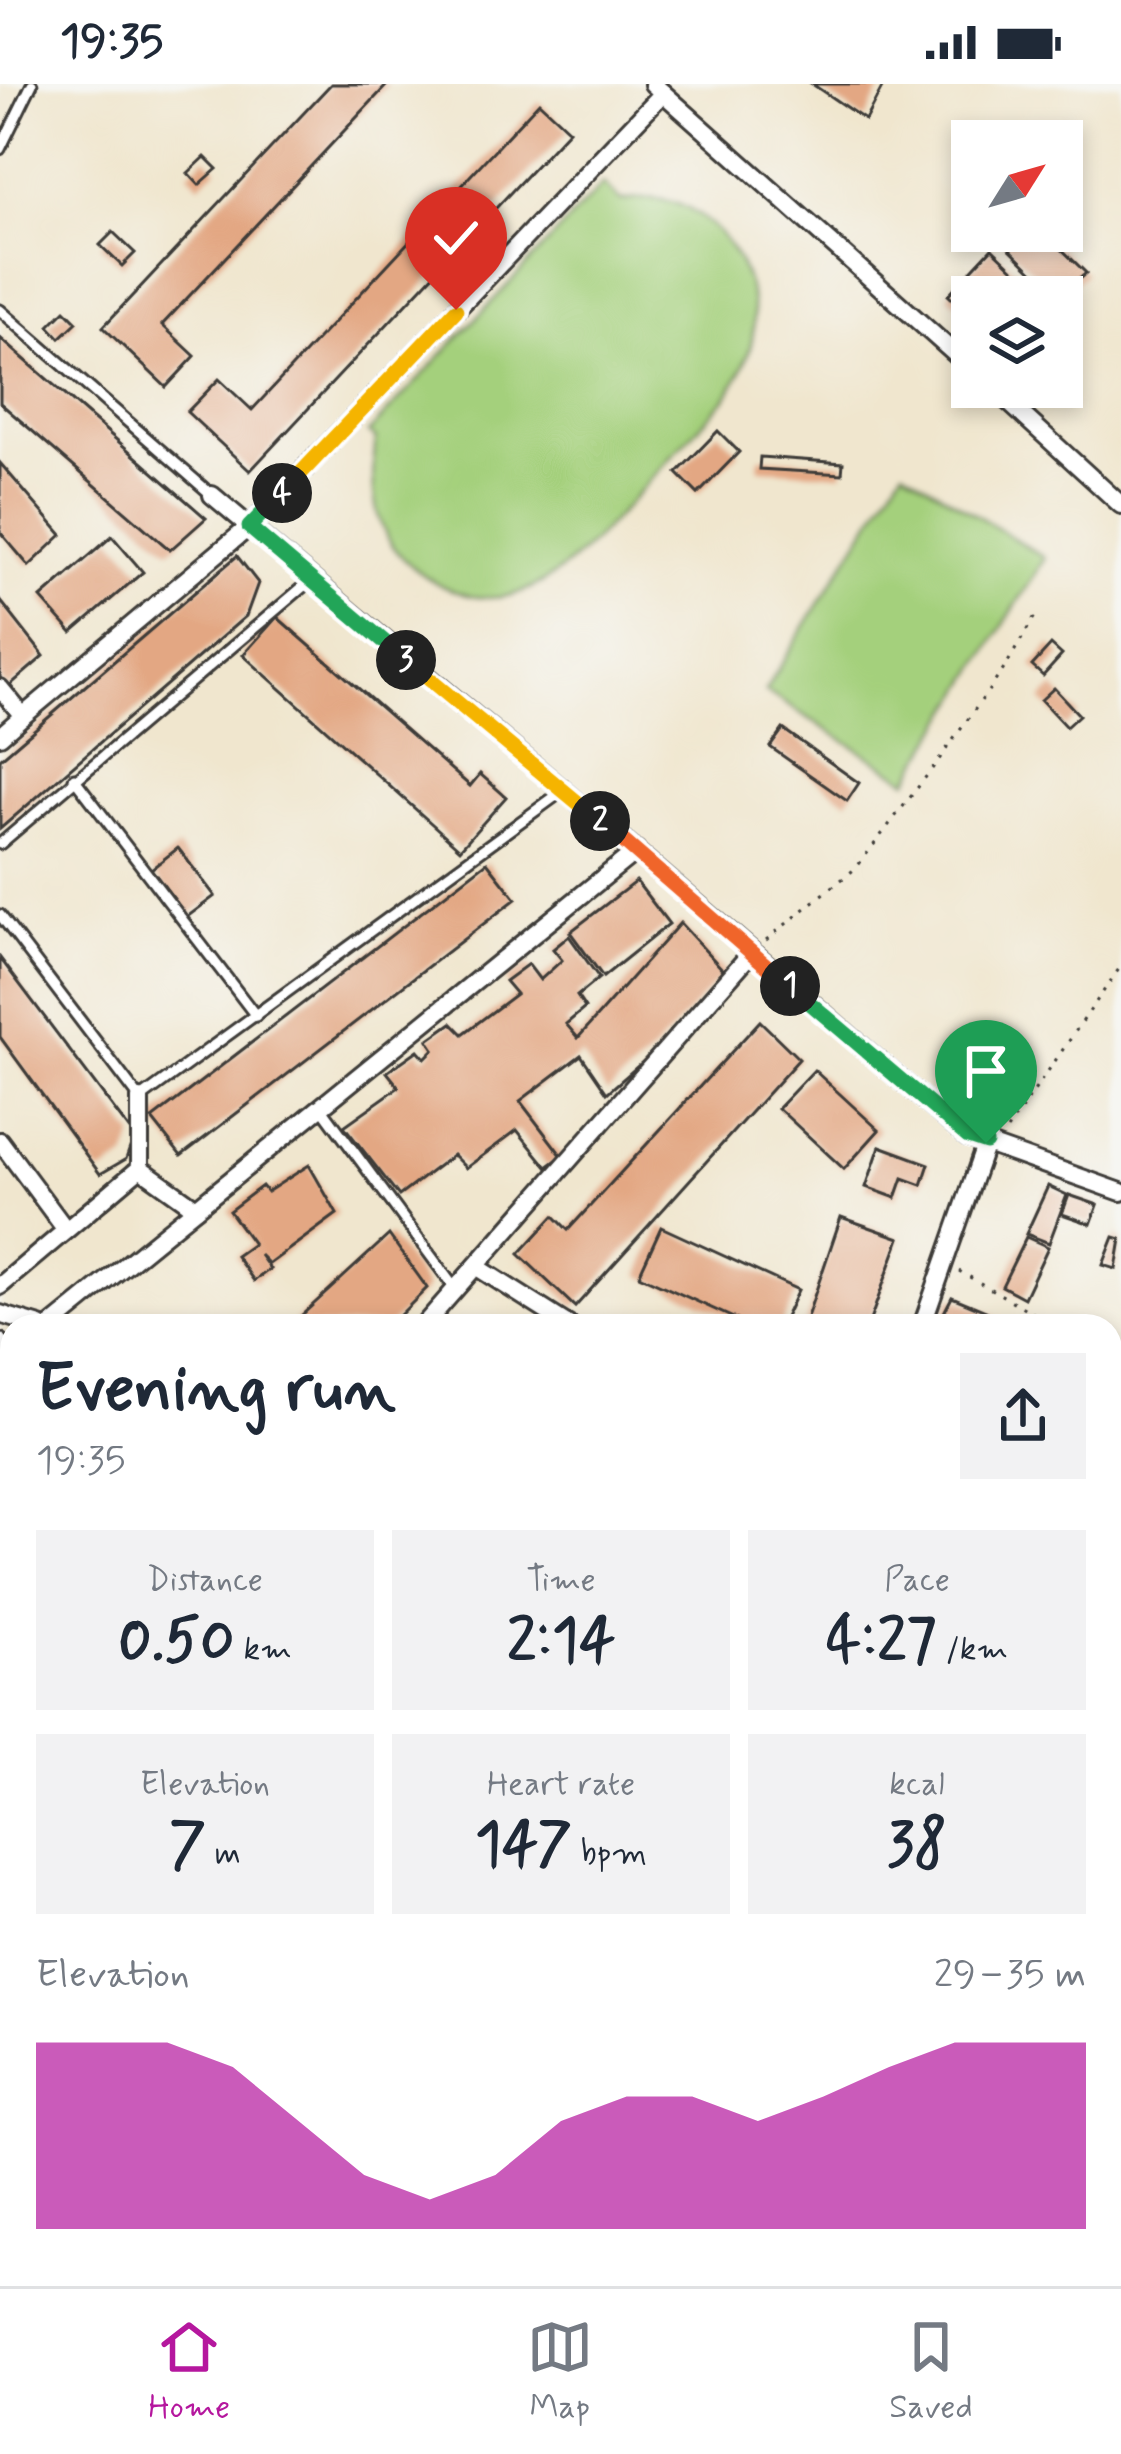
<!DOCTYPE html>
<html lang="en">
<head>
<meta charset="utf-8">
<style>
	:root { --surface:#fff; --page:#f2f2f3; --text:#1f2937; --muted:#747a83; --line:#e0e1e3; --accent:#b5179e }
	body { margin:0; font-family:Mynerve,sans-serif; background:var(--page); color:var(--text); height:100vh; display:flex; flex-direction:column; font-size:45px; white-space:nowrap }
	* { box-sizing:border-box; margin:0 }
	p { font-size:39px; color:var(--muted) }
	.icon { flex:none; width:66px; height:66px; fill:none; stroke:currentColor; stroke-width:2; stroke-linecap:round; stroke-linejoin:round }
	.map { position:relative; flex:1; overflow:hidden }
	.drawer { position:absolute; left:0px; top:1230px; width:1122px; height:972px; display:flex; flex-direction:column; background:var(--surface); border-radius:36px 36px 0 0; box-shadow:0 6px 18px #0003 }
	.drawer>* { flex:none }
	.needle { width:78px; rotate:53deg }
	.fabs { position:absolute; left:951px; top:36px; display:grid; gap:24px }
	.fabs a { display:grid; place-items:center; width:132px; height:132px; border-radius:0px; background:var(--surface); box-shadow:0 6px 18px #0003; font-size:60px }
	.pin { position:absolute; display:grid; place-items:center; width:102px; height:102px; color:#fff; margin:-123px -51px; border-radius:50% 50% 50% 0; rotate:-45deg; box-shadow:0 0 12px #0007 }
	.pin .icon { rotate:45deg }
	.km { position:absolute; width:60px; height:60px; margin:-30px; border-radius:50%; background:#222; color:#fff; font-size:33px; line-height:60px; text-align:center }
	.round { display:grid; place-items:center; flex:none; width:126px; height:126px; border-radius:0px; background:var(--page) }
	.overview { display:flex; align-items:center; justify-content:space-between; height:204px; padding:0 36px }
	h1 { font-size:66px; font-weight:700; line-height:90px }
	.figures { display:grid; grid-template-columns:repeat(3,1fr); gap:18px; height:204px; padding:12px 36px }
	.figures div { display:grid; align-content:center; border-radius:0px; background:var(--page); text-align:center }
	.figures b { font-size:60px; font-weight:700 }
	.figures small { font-size:33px; font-weight:400 }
	.figures p { font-size:33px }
	.chart { height:336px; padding:24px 36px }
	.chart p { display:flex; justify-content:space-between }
	.chart svg { width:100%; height:216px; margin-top:12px; fill:var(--accent); opacity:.7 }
	.status { display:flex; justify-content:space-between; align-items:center; height:84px; padding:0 60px; background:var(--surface); direction:ltr }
	.status svg { height:33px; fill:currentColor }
	.tabs { display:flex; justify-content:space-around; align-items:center; height:168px; border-top:3px solid var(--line); background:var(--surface); font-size:33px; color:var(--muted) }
	.tabs a { display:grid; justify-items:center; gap:6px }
	.tabs .current { color:var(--accent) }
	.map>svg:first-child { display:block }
	.green { fill:#a4d07c; stroke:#60764c; stroke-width:3 }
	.building { fill:#e3a783 }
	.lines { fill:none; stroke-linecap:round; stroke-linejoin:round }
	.lane-casing { stroke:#3c3a37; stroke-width:15 }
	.street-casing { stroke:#3c3a37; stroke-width:22 }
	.secondary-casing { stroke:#3c3a37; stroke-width:30 }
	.primary-casing { stroke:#3c3a37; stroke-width:33 }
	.path { stroke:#3c3a37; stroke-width:3; stroke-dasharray:3 9; stroke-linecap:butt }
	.lane { stroke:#fff; stroke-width:9 }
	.street { stroke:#fff; stroke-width:16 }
	.secondary { stroke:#f7e8c3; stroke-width:24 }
	.primary { stroke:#ebc669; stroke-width:27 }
	.split-1-casing { stroke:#fff; stroke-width:24 }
	.split-2-casing { stroke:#fff; stroke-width:24 }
	.split-3-casing { stroke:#fff; stroke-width:24 }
	.split-4-casing { stroke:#fff; stroke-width:24 }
	.split-5-casing { stroke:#fff; stroke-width:24 }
	.split-1 { stroke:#22a559; stroke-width:15 }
	.split-2 { stroke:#f0652b; stroke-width:15 }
	.split-3 { stroke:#f5b400; stroke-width:15 }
	.split-4 { stroke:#22a559; stroke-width:15 }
	.split-5 { stroke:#f5b400; stroke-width:15 }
</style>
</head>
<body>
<div class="status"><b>19:35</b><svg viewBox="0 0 49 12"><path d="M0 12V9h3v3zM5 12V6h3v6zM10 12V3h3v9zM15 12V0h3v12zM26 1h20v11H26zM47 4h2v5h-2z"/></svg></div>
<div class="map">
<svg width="1121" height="2202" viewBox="0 0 1121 2202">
	<rect width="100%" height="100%" fill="#f6f6f2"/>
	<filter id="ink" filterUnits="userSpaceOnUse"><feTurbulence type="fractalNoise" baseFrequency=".00833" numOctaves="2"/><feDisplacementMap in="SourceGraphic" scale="24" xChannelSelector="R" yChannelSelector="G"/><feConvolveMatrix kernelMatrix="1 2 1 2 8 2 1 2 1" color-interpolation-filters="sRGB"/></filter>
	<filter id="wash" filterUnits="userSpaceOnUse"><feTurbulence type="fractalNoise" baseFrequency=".004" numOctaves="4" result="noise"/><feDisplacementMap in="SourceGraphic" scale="48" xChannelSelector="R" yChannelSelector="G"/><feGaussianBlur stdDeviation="2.7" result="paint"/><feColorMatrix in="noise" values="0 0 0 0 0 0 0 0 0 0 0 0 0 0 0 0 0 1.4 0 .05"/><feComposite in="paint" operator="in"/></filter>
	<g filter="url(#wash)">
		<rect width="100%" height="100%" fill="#f0e6ce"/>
		<g class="green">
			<path d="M603,100L621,117C632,116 646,113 658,115C723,124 767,204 750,264C745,283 736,298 726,314C694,348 663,382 632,416C573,480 509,556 417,486C372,453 369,406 376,355L368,349Z"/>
			<path d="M903,385L1045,474L908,696L765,607Z"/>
		</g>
		<g id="blocks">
			<g class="building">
				<path d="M331,0H388L162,241L195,272L166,303L103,243Z"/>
				<path d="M812,0H884L865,36Z"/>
				<path d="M539,18L569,46L250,387L187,328L219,295L252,326Z"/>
				<path d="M205,73L217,85L199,101L188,89Z"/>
				<path d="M1016,147H1043L1086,189L1059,213L1004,159Z"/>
				<path d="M113,148L135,169L122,182L100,161Z"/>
				<path d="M992,164L1043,213H972V234L948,211Z"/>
				<path d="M65,226L77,238L60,254L49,242Z"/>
				<path d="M0,254L206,434L170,466L0,319Z"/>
				<path d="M718,347L739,368L698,410L677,389Z"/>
				<path d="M760,373L843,379L842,390L759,385Z"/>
				<path d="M0,379L62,451L29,482L0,448Z"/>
				<path d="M112,452L143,488L72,549L41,514Z"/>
				<path d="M237,472L258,499L246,532L0,745V675Z"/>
				<path d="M0,516L44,572L7,604L0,596Z"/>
				<path d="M277,533L470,702L480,690L506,713L460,765L243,571Z"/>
				<path d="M1051,561L1062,571L1043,592L1032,582Z"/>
				<path d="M1054,604L1079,631L1066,643L1041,616Z"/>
				<path d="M783,645L859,699L847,717L770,663Z"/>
				<path d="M178,764L215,812L187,833L151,785Z"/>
				<path d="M487,778L516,815L181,1072L152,1035Z"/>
				<path d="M636,797L669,840L603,893L570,848Z"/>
				<path d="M680,839L725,888L646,975L607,1009L581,971L520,1017L562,1072L547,1083L517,1046L466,1084L453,1071L399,1112L344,1042L399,1003L387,988L418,966L425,974L434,965L428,956L452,939L463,950L516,910L505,897L528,880L540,896L562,876L553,865L569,852L599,894L577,912L585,924L566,940L578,954Z"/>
				<path d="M0,874L134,1052L126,1075L100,1090L0,953Z"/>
				<path d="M760,937L799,975L575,1223L519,1170L554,1132L568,1146Z"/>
				<path d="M814,986L879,1046L844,1085L778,1024Z"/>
				<path d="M880,1062L929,1080L922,1101L903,1094L896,1114L866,1103Z"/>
				<path d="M309,1081L337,1130L269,1180L260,1171L270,1185L254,1197L236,1172L253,1160L229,1127L262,1102L267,1108Z"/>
				<path d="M1048,1102L1067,1111L1049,1159L1026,1150Z"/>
				<path d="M1069,1111L1098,1121L1091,1140L1062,1130Z"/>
				<path d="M841,1133L900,1154L868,1242H804Z"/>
				<path d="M661,1143L798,1206L781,1242H751L639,1191Z"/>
				<path d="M389,1151L427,1204L389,1242H290Z"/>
				<path d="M1026,1153L1048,1163L1024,1214L1002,1202Z"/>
				<path d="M1114,1153L1121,1155L1116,1185L1103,1181Z"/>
				<path d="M952,1213L986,1227L1013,1242H937Z"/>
				<path d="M1110,2000L1121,2005V2043L1110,2038Z"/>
				<path d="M12,2162V2190H32L42,2202H0V2172Z"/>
				<path d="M1005,2190H1044L1056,2202H1008L1001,2194Z"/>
			</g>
		</g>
	</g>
	<g filter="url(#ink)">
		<use href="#blocks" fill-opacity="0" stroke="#3c3a37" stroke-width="3"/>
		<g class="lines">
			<defs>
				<g id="lane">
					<path d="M0,65L32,0"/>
					<path d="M0,226L212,411"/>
					<path d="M74,694L256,932"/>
					<path d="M0,760L311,496"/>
					<path d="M0,831L140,1015L564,706"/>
					<path d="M321,1023L456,1206"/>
				</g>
				<g id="street">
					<path d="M653,0L972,285"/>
					<path d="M992,303L1121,421"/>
					<path d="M212,411L636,767L967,1053L1121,1108"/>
					<path d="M0,604L23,632L0,652"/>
					<path d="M23,632L249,443L663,9"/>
					<path d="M0,1057L66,1146"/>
					<path d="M140,1084L196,1124"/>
					<path d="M477,1183L570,1242"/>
					<path d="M0,1202L140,1084V1015"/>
					<path d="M0,1230L40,1242"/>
					<path d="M51,1242L636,767"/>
					<path d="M423,1242L751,869"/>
					<path d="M922,1242L986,1059"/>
					<path d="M0,1258L12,1274"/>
					<path d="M1110,1496L1121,1501"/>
					<path d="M1110,1711L1121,1682"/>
					<path d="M1110,1905L1121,1910"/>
					<path d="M0,1955L12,1968"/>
					<path d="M1110,1967L1121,1972"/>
					<path d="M0,2144L12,2133"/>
					<path d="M1110,2147L1121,2120"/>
					<path d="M1110,2161L1121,2169"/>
					<path d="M204,2190L215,2202"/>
					<path d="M703,2190L714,2202"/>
					<path d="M138,2202L150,2190"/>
					<path d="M641,2202L656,2190"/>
					<path d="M970,2202L979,2190"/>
				</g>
				<g id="secondary">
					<path d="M0,1934L12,1923"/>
					<path d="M381,2202L394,2190"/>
				</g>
				<g id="primary">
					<path d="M0,1505L12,1519"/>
					<path d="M0,1569L12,1584"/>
					<path d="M499,2190L509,2202"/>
					<path d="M541,2190L551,2202"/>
				</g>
			</defs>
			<use href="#lane" class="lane-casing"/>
			<use href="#street" class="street-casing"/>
			<use href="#secondary" class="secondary-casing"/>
			<use href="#primary" class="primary-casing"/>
			<g class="path">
				<path d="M766,856L856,784L938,677L1004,585L1038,527"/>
				<path d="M1007,1046L1121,882"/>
				<path d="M959,1187L1056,1242"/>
				<path d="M1110,1270L1121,1276"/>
				<path d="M1110,1324L1121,1329"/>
			</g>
			<use href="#lane" class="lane"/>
			<use href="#street" class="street"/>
			<use href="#secondary" class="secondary"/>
			<use href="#primary" class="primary"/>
		</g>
	</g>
	<g class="lines" filter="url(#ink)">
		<defs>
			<path id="split-1" d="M790,902L968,1053L986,1059"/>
			<path id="split-2" d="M600,737L790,902"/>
			<path id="split-3" d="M406,576L600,737"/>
			<path id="split-4" d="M282,409L249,443L406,576"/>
			<path id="split-5" d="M282,409L456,226"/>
		</defs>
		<use href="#split-1" class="split-1-casing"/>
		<use href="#split-2" class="split-2-casing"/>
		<use href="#split-3" class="split-3-casing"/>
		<use href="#split-4" class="split-4-casing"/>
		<use href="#split-5" class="split-5-casing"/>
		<use href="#split-1" class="split-1"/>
		<use href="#split-2" class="split-2"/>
		<use href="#split-3" class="split-3"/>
		<use href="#split-4" class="split-4"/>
		<use href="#split-5" class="split-5"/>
	</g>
</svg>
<div class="fabs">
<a><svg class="needle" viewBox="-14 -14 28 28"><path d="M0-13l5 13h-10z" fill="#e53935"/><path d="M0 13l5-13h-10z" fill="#747a83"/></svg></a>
<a><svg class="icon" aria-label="layers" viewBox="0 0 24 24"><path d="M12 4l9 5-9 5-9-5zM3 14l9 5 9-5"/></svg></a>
</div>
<div class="pin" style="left:986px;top:1059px;background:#1e9e55"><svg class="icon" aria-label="arrive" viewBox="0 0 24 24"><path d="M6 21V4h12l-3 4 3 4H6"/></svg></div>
<div class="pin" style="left:456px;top:226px;background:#d93025"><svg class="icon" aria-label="check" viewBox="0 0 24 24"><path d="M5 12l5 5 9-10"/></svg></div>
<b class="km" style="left:790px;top:902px">1</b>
<b class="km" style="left:600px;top:737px">2</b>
<b class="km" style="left:406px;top:576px">3</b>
<b class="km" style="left:282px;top:409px">4</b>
<section class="drawer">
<div class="overview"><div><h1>Evening run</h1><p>19:35</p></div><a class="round"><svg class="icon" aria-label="share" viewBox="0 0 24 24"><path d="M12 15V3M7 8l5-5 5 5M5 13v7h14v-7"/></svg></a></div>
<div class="figures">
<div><p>Distance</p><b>0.50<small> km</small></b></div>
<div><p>Time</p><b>2:14</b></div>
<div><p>Pace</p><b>4:27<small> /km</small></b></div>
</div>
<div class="figures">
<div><p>Elevation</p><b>7<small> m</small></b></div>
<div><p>Heart rate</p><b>147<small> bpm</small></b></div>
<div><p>kcal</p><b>38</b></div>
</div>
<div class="chart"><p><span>Elevation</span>29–35 m</p>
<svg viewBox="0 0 160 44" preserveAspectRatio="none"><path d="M0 44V6L10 6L20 6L30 11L40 22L50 33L60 38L70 33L80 22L90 17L100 17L110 22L120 17L130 11L140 6L150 6L160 6V44z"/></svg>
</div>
</section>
</div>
<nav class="tabs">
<a class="current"><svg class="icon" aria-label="home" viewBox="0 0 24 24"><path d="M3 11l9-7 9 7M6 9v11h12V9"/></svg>Home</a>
<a><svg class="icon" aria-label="map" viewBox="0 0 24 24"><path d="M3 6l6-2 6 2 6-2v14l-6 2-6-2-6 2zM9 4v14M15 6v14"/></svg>Map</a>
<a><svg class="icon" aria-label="saved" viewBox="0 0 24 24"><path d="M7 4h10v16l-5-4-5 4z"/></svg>Saved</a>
</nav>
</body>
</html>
